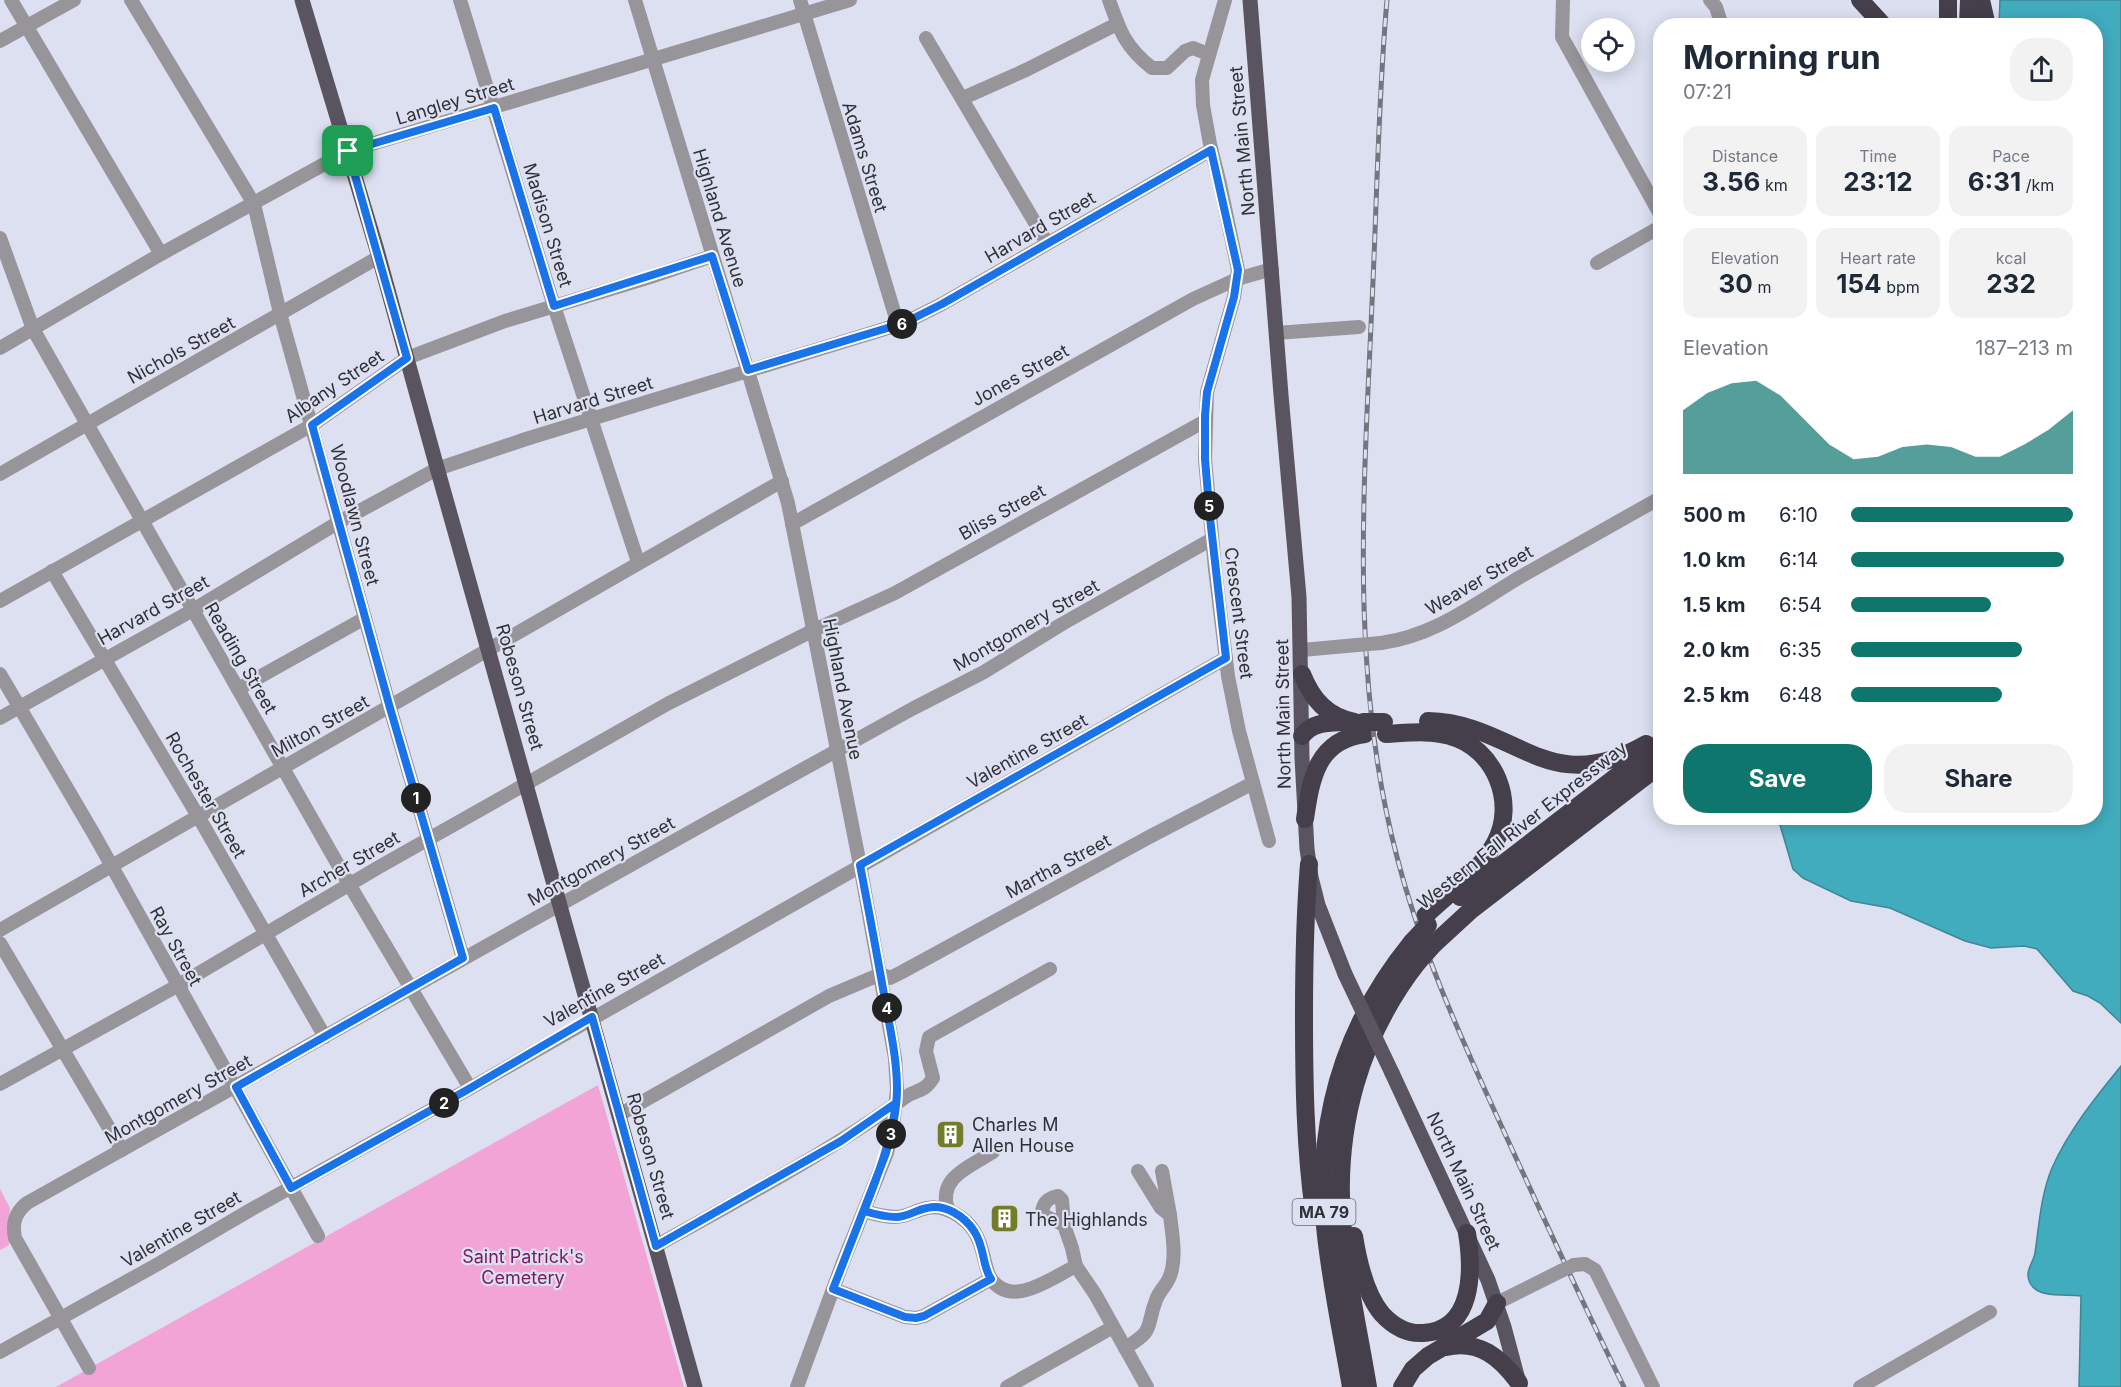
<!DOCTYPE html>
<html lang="en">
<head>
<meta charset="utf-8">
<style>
	:root { --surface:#fff; --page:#f2f2f3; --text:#1f2937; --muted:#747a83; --accent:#0f766e }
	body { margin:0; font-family:Inter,sans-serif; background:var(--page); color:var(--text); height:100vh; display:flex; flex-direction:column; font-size:22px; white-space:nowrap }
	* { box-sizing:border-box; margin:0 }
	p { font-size:20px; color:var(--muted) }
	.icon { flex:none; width:33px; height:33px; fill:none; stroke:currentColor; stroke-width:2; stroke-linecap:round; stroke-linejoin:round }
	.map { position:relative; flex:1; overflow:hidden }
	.details { position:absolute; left:1653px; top:18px; width:450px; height:807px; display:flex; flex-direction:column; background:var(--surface); border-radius:24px; box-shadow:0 3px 15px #0003 }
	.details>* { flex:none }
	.tools { position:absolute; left:1581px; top:18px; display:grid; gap:12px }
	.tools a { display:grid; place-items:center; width:54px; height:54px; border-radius:50%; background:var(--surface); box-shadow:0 3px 15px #0003; font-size:30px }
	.pin { position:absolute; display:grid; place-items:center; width:51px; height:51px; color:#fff; margin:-26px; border-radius:12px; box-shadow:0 3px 9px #0006 }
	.km { position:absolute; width:30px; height:30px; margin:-15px; border-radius:50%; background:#222; color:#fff; font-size:16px; line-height:30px; text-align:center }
	.round { display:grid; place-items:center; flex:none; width:63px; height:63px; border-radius:24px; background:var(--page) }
	.overview { display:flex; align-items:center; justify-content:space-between; height:102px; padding:0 30px }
	h1 { font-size:33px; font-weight:700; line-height:45px }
	.metrics { display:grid; grid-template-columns:repeat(3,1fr); gap:9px; height:102px; padding:6px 30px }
	.metrics div { display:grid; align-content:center; border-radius:15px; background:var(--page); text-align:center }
	.metrics b { font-size:26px; font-weight:700 }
	.metrics small { font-size:16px; font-weight:400 }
	.metrics p { font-size:16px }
	.chart { height:168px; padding:12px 30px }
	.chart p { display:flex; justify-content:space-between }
	.chart svg { width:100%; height:108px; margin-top:6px; fill:var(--accent); opacity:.7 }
	.action { display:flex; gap:12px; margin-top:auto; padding:12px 30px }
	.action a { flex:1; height:69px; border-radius:24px; background:var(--accent); color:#fff; font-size:24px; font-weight:700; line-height:69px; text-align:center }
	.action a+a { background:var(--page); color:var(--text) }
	ul { padding:0 30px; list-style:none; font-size:20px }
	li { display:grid; grid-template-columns:96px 72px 1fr; align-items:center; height:45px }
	li i { height:15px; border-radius:8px; background:var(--accent) }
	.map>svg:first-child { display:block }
	.green { fill:#f3a4d7 }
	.water { fill:#42acbf; stroke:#3d8796; stroke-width:1.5 }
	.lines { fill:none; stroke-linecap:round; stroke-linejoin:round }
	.minor { stroke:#97949a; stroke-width:14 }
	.major { stroke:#5a5460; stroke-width:15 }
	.highway { stroke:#453e4b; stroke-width:18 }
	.rail-casing { stroke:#73757f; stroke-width:5 }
	.rail { stroke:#dde0f1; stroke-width:3; stroke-dasharray:9; stroke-linecap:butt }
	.minor-bridge { stroke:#97949a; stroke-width:14 }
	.major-bridge { stroke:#5a5460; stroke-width:15 }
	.highway-bridge { stroke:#453e4b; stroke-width:18 }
	.route-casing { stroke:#fff; stroke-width:12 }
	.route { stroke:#1a73e8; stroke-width:8 }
	.labels { text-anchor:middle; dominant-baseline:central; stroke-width:4.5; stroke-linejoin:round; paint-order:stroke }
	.shield { fill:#dde0f1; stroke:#64666f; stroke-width:1.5 }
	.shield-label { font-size:16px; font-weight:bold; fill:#303137 }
	.street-label { font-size:18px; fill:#303137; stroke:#dde0f1 }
	.poi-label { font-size:18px; fill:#303137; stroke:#dde0f1; text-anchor:start }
	.park-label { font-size:18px; fill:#7b1862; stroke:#dde0f1 }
</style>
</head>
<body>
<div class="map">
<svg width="2121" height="1387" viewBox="0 0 2121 1387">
	<rect width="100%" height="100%" fill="#dde0f1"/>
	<g class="green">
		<path d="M598,1085L684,1387H56L95,1365Z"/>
		<path d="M0,1189L10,1208L9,1245L0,1250Z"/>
	</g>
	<g class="water">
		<path d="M2000,0H2121V1023L2100,1003L2088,996L2073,991L2037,949L2024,946L1991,948L1965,941L1890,908L1851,901L1803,878L1793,869L1778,818H2096V26L1999,25Z"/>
		<path d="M2121,1066V1387H2079L2081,1296C2066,1294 2038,1299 2030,1283C2024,1271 2033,1264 2035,1253C2039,1225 2041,1194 2052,1168C2069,1130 2095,1098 2121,1066Z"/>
	</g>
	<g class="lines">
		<g class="minor">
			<path d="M11,0L161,254"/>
			<path d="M131,0L254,204L281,317L390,708L463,958"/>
			<path d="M460,0L553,303L638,562"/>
			<path d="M635,0L788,503L860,865L895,1058L897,1090L893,1125L887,1153L843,1262L797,1387"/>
			<path d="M800,0L898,325"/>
			<path d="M1109,0C1120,31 1125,47 1152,68H1167L1185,51L1193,48L1208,54"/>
			<path d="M1225,0L1202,80L1203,105L1210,144L1220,184L1238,270L1234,297L1207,392L1205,459L1215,569L1228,676L1239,731L1269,841"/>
			<path d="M1563,0L1562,37L1660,214"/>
			<path d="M1710,0L1716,7L1722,26"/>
			<path d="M926,38L1047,243"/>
			<path d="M0,41L74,0"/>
			<path d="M963,98L1026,70L1117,24"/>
			<path d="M0,238L33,329L349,884L470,1088"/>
			<path d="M1597,263L1660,227"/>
			<path d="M1276,333L1359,327"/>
			<path d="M0,348L161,254L348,151L850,0"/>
			<path d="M0,474L379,257"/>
			<path d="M792,524L1193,299L1237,279L1272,269"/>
			<path d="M52,571L198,816L325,1037"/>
			<path d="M0,601L312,425L407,358L505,321L647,278L712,256"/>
			<path d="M1381,643C1434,636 1475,604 1520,577C1567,550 1614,524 1660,498"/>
			<path d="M1302,650L1357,645"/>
			<path d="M0,674L95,836L318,1236"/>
			<path d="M238,689L365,618"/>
			<path d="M0,718L193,610L339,522L437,469L526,439L904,323L942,304L1211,150"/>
			<path d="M0,930L782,481"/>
			<path d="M0,943L122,1150"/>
			<path d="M0,1084L177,986L379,867L669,703L814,630L895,593L1205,421"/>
			<path d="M619,1115L829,996L881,974L890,978L902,972L1151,836L1253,783"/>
			<path d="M1162,1171L1170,1215"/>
			<path d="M1058,1196L1062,1200L1064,1225L1045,1216L1042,1211C1044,1201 1049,1198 1058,1196Z"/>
			<path d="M948,1210C937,1177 970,1167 993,1152"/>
			<path d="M864,1211C874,1214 885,1217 896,1217C907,1217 916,1210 927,1208C944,1204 965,1217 974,1231C985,1248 983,1265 991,1279"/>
			<path d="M1064,1225L1072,1248L1076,1266L1095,1294L1147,1387"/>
			<path d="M656,1246C740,1199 826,1154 904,1098C917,1088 923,1094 933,1078L926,1051L929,1037L1050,969"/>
			<path d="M1574,1265L1585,1264L1595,1270L1653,1387"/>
			<path d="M833,1289L905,1317L916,1318L924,1316L991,1279C1012,1309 1051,1278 1076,1266"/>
			<path d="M1497,1303L1561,1271"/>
			<path d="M1125,1348C1156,1329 1145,1329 1156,1300C1159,1291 1167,1285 1170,1276C1177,1257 1172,1234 1170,1215L1161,1208L1138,1171"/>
			<path d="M0,1352L158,1264L252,1209L467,1090L1226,658"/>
			<path d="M89,1368L15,1238C12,1223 15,1213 27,1203L715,818L912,709L984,672L1062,624L1212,539"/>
			<path d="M1007,1387L1113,1327"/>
			<path d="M1860,1387L1990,1312"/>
		</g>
		<g class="major">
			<path d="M302,0L377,250L436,464L695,1387"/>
			<path d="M1250,0L1281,395L1299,597L1302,758L1307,849L1311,877L1318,905L1345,974"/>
			<path d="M1392,1073L1488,1280L1504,1327L1519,1383"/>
		</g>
		<g class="highway">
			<path d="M1860,0L1884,26"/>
			<path d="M1948,0V26"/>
			<path d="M1981,0L1987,26"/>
			<path d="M1968,26L1969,0"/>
			<path d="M1302,674C1312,699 1327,717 1355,722"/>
			<path d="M1428,721C1516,723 1547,801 1646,744"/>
			<path d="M1386,734C1407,733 1430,730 1450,736C1495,748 1517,803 1495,843C1479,872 1448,894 1425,916"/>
			<path d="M1302,736C1313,721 1330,723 1347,722"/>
			<path d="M1305,819C1311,778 1317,740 1365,734"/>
			<path d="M1309,864C1305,914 1304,964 1304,1015C1304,1081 1305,1147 1314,1212"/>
			<path d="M1460,897L1660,743"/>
			<path d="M1434,944L1471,910L1660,765"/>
			<path d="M1354,1236C1358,1261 1365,1294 1382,1314C1393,1326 1406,1334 1423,1333C1474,1331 1473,1270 1467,1233"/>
			<path d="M1446,1347C1479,1339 1501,1358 1519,1383"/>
			<path d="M1351,1387C1342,1334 1330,1280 1325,1226C1316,1120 1345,1024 1412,942"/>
			<path d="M1368,1387C1359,1332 1346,1276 1342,1219C1335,1126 1360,1036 1418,962"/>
			<path d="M1402,1387L1413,1369L1428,1356L1487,1321L1497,1303"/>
		</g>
		<defs>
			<path id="rail" d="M1387,0C1378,101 1377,202 1372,303C1364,488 1349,676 1397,857C1420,946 1457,1029 1495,1112C1537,1204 1579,1296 1624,1387"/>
		</defs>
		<use href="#rail" class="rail-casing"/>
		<use href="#rail" class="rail"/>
		<g class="minor-bridge">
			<path d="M1357,645L1381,643"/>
			<path d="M1561,1271L1574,1265"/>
		</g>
		<path class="major-bridge" d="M1345,974L1392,1073"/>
		<g class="highway-bridge">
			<path d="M1363,722H1384"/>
			<path d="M1412,942L1428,925"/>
			<path d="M1418,962L1434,944"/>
		</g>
	</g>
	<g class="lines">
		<defs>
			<path id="route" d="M348,151L407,358L312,425L390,708L463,958L236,1087L291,1188L467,1090L592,1017L656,1246L841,1141L896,1103C891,1142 878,1175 864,1211C874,1214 885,1217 896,1217C907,1217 916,1210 927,1208C945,1203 965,1217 974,1231C985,1247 982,1266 991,1279L924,1316L916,1318L905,1317L833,1289L886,1153C892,1132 897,1110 897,1089C897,1061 891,1033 886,1006C878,959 869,912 860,865L1226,658L1210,518L1205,459V416L1207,392L1234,297L1238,270L1211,150L942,304L904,323L748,370L712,256L554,306L494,108L348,151"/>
		</defs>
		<use href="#route" class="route-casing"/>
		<use href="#route" class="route"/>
	</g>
	<defs>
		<symbol id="building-square" viewBox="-11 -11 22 22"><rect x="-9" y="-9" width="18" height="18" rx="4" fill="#737d29" stroke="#dde0f1"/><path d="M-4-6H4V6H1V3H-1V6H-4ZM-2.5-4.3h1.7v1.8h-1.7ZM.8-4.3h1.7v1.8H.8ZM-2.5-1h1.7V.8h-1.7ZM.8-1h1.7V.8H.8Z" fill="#fff"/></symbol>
	</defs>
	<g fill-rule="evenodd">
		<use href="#building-square" x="934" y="1118" width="33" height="33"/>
		<use href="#building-square" x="988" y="1202" width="33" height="33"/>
	</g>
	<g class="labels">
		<rect class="shield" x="1292.5" y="1199" width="63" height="26" rx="4.5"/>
		<g class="shield-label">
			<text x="1324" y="1212">MA 79</text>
		</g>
		<g class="street-label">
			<text transform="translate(455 101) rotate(-17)">Langley Street</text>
			<text transform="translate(1242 141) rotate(-95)">North Main Street</text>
			<text transform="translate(865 157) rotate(73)">Adams Street</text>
			<text transform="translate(720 218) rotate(73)">Highland Avenue</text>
			<text transform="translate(548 225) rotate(73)">Madison Street</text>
			<text transform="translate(1040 227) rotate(-30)">Harvard Street</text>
			<text transform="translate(181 350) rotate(-29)">Nichols Street</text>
			<text transform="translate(1020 375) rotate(-29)">Jones Street</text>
			<text transform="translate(334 386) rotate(-34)">Albany Street</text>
			<text transform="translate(593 400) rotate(-17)">Harvard Street</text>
			<text transform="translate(1002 512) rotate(-29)">Bliss Street</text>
			<text transform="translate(355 515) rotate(75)">Woodlawn Street</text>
			<text transform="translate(1479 580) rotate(-30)">Weaver Street</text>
			<text transform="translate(153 610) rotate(-29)">Harvard Street</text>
			<text transform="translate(1239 613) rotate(83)">Crescent Street</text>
			<text transform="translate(1026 625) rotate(-30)">Montgomery Street</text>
			<text transform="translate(241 658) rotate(60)">Reading Street</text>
			<text transform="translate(520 687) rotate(74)">Robeson Street</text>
			<text transform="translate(843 689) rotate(79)">Highland Avenue</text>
			<text transform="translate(1283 714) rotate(-91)">North Main Street</text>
			<text transform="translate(320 726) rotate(-29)">Milton Street</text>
			<text transform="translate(1027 751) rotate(-29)">Valentine Street</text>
			<text transform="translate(206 795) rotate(60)">Rochester Street</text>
			<text transform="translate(1522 825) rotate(-38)">Western Fall River Expressway</text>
			<text transform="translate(601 861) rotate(-29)">Montgomery Street</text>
			<text transform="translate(349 864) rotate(-30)">Archer Street</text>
			<text transform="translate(1058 866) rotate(-28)">Martha Street</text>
			<text transform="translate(176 946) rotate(61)">Ray Street</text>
			<text transform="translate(604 990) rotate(-29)">Valentine Street</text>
			<text transform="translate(178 1099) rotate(-29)">Montgomery Street</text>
			<text transform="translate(651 1156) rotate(74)">Robeson Street</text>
			<text transform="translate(1464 1181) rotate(65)">North Main Street</text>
			<text transform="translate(181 1229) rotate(-30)">Valentine Street</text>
		</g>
		<g class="poi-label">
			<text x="972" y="1124">Charles M<tspan x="972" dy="21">Allen House</tspan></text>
			<text x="1025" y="1219">The Highlands</text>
		</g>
		<g class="park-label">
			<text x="523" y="1256">Saint Patrick's<tspan x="523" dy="21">Cemetery</tspan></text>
		</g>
	</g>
</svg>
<div class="tools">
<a><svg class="icon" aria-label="locate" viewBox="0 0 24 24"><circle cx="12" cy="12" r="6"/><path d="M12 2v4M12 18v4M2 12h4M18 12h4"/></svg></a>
</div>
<div class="pin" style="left:348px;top:151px;background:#1e9e55"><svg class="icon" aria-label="arrive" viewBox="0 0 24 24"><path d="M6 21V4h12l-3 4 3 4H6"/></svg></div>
<b class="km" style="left:416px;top:798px">1</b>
<b class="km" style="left:444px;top:1103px">2</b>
<b class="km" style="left:891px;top:1134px">3</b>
<b class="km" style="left:887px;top:1008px">4</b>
<b class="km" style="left:1209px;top:506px">5</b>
<b class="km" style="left:902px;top:324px">6</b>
<section class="details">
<div class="overview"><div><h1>Morning run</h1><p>07:21</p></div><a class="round"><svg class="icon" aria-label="share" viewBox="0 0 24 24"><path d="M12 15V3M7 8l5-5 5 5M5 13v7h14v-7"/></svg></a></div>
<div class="metrics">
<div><p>Distance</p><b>3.56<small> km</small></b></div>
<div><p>Time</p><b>23:12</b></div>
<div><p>Pace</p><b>6:31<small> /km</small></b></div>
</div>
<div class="metrics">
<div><p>Elevation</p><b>30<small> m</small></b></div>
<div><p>Heart rate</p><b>154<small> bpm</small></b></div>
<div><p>kcal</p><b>232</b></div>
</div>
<div class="chart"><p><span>Elevation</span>187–213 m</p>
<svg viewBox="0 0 160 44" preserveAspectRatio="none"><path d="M0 44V18L10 11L20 7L30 6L40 12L50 22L60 32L70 38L80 37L90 33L100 32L110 33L120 37L130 37L140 32L150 26L160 18V44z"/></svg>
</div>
<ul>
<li><b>500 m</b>6:10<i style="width:100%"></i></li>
<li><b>1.0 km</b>6:14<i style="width:96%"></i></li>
<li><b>1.5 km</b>6:54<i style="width:63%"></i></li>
<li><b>2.0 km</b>6:35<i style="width:77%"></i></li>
<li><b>2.5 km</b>6:48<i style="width:68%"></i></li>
</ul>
<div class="action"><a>Save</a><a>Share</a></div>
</section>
</div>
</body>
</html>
